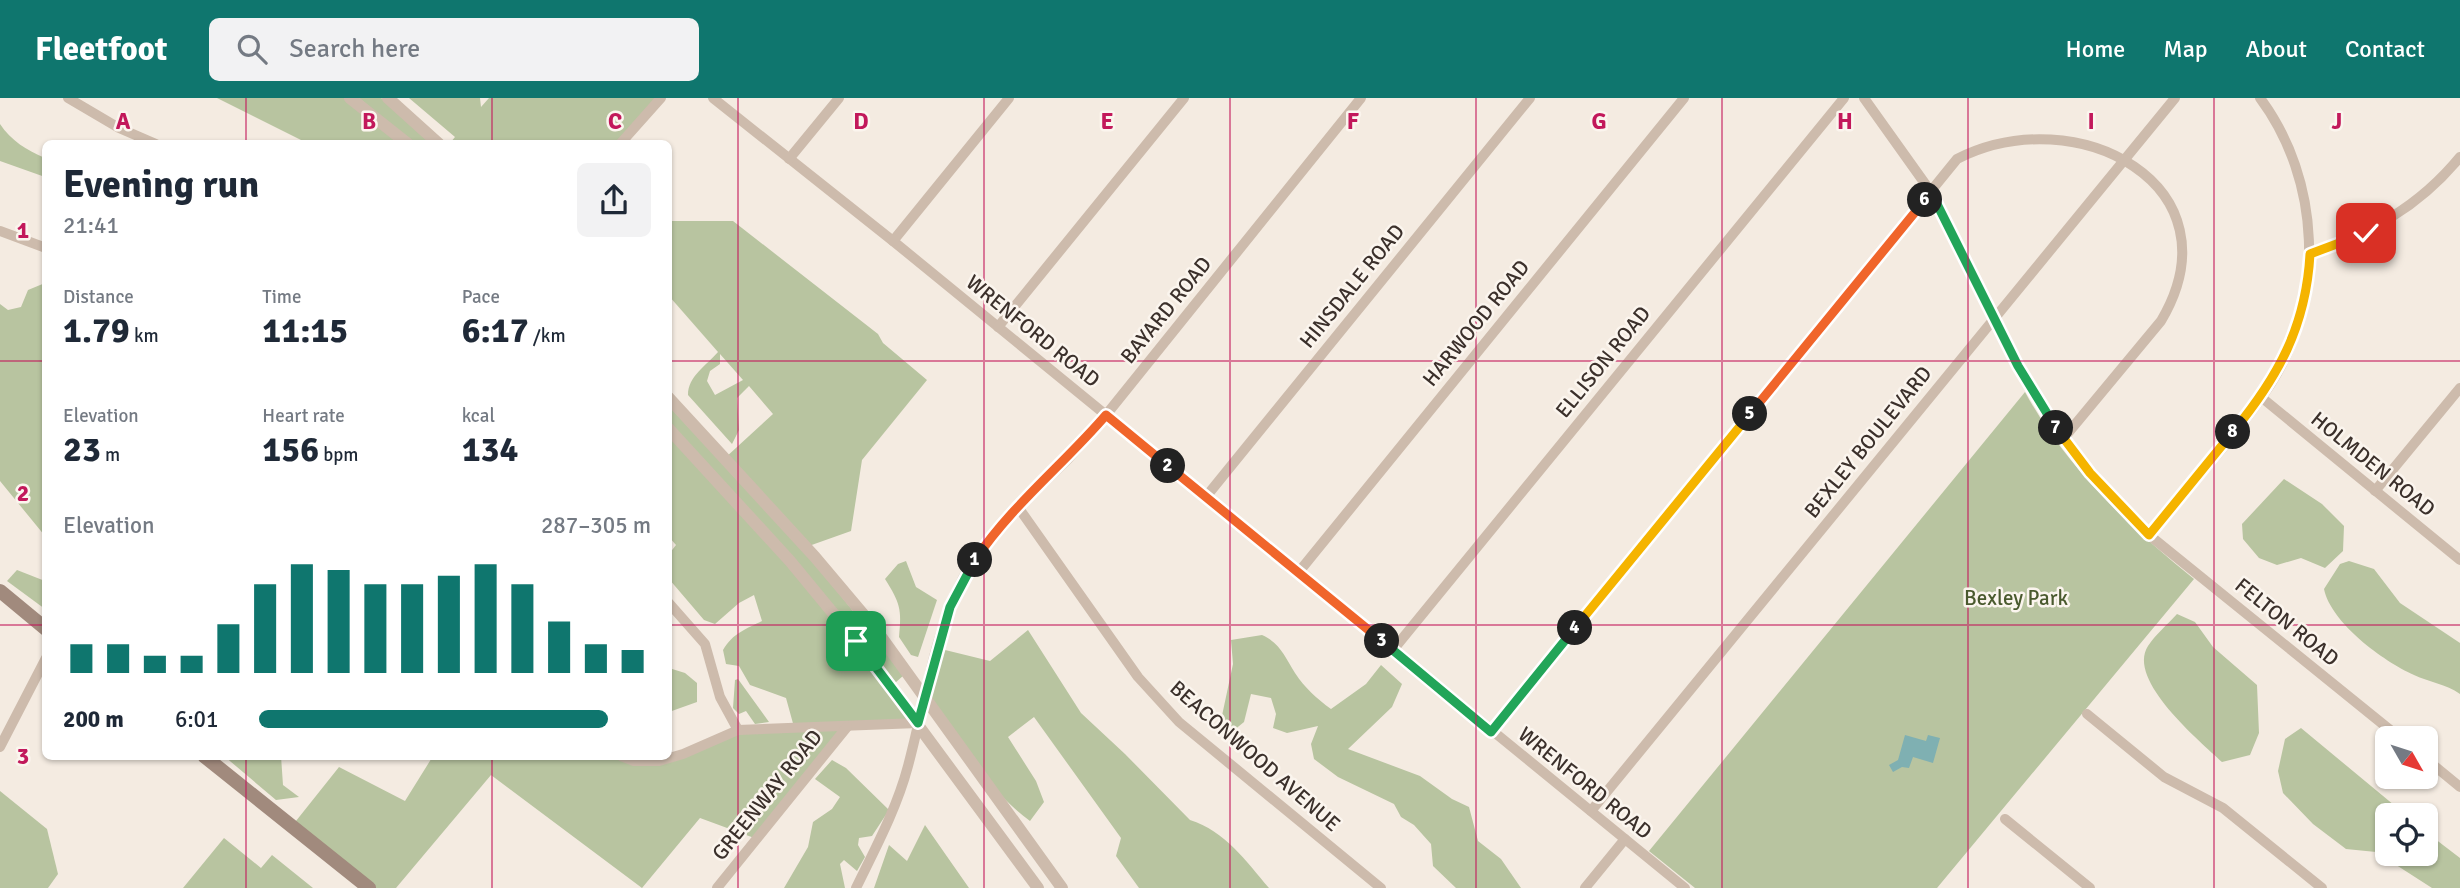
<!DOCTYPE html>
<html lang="en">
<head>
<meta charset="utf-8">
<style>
	:root { --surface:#fff; --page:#f2f2f3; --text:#1f2937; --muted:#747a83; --accent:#0f766e }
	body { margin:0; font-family:Signika,sans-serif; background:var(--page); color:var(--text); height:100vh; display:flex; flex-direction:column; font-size:26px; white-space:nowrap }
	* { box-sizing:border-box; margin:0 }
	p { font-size:23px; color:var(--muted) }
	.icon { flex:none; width:38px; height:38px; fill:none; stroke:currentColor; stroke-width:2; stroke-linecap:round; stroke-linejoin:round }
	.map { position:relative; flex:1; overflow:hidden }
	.panel { position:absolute; left:42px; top:42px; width:630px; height:620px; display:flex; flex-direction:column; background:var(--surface); border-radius:10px; box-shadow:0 2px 5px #0004 }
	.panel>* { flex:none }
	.needle { width:46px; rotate:129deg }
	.tools { position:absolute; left:2375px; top:628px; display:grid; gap:14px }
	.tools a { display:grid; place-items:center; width:63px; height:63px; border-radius:10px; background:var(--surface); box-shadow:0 2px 5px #0004; font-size:35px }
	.pin { position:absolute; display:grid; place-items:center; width:60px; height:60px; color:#fff; margin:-30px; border-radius:14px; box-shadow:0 4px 10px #0006 }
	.km { position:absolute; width:35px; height:35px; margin:-18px; border-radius:50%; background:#222; color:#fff; font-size:19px; line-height:35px; text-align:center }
	.round { display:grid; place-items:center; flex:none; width:74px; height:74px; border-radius:10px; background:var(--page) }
	.summary { display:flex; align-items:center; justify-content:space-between; height:119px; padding:0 21px }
	h1 { font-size:38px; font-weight:700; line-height:52px }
	.figures { display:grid; grid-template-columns:repeat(3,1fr); gap:10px; height:119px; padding:7px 21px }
	.figures div { display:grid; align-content:center }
	.figures b { font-size:35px; font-weight:700 }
	.figures small { font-size:19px; font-weight:400 }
	.figures p { font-size:19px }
	.chart { height:196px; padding:14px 21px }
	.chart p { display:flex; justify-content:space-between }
	.chart svg { width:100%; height:126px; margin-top:7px; stroke:var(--accent); stroke-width:6 }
	ul { padding:0 21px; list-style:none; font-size:23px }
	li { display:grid; grid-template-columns:112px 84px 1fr; align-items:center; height:52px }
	li i { height:18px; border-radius:9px; background:var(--accent) }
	header { display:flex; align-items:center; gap:42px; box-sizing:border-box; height:98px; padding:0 35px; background:var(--accent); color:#fff }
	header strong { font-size:33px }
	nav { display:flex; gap:38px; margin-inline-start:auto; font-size:24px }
	.search { width:490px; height:63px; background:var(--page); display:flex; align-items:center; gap:18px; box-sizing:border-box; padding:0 24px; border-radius:10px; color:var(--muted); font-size:26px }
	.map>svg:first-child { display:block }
	.green { fill:#b8c4a0; fill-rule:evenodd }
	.water { fill:#7fb0b2 }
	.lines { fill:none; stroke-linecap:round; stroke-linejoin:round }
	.minor { stroke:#cdbbac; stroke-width:10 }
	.tertiary { stroke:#cdbbac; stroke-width:12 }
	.secondary { stroke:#a18a7d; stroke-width:14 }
	.split-1-casing { stroke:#fff; stroke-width:14 }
	.split-2-casing { stroke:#fff; stroke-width:14 }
	.split-3-casing { stroke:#fff; stroke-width:14 }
	.split-4-casing { stroke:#fff; stroke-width:14 }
	.split-5-casing { stroke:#fff; stroke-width:14 }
	.split-6-casing { stroke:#fff; stroke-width:14 }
	.split-7-casing { stroke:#fff; stroke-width:14 }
	.split-8-casing { stroke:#fff; stroke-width:14 }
	.split-9-casing { stroke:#fff; stroke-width:14 }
	.split-1 { stroke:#22a559; stroke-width:9 }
	.split-2 { stroke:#f0652b; stroke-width:9 }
	.split-3 { stroke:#f0652b; stroke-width:9 }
	.split-4 { stroke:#22a559; stroke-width:9 }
	.split-5 { stroke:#f5b400; stroke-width:9 }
	.split-6 { stroke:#f0652b; stroke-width:9 }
	.split-7 { stroke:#22a559; stroke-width:9 }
	.split-8 { stroke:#f5b400; stroke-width:9 }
	.split-9 { stroke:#f5b400; stroke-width:9 }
	.grid { fill:none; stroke:#c2185b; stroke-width:2; stroke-opacity:0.55 }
	.labels { text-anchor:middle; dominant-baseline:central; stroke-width:5; stroke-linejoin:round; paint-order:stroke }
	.street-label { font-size:21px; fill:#3b302b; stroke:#fbf5ee }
	.park-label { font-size:21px; fill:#4a5a2e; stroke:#fbf5ee }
	.grid-label { font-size:23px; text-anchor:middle; font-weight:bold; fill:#c2185b; stroke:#fbf5ee; stroke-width:5; stroke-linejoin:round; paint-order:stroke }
</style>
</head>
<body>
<header>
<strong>Fleetfoot</strong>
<div class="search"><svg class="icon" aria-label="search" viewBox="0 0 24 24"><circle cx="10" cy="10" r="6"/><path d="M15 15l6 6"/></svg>Search here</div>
<nav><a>Home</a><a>Map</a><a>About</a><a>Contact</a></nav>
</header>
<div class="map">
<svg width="2460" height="790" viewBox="0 0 2460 790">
	<rect width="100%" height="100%" fill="#f4ebe1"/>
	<g class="green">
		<path d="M217,0H350L408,45H307Z"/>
		<path d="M359,0H381L387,3L430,45H413Z"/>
		<path d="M409,0H480L481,9L489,0H661L620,46L450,45L455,39Z"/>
		<path d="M0,26C11,43 27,52 45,60V79L0,63Z"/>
		<path d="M668,123H733L878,236L883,245L927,282L862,362L851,433L806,449L725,360L773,316L749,288L737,300L739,332L732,346L688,297C688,278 706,268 718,254L669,198ZM720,256L743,282L715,297L707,283L710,273L720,266Z"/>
		<path d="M45,185V438L0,383V206L8,212L21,209L28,192Z"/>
		<path d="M2025,294C2066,369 2128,428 2194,481L1937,790H1695L1649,753Z"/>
		<path d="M668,307L814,464L904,577L895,585L779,445L669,324Z"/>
		<path d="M669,330L760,429L918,625L847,629L757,741L700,720L642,790L491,677L396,790H369L292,728L339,669L405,703L433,658H621L659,663L738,632L794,629L786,600L750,587L739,568L726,566L723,552C733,535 746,531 762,523L754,497L739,505L715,526L704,522L669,481V456L676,447L669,439Z"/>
		<path d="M2284,381L2322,406L2344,428L2343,453L2325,470L2301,460L2277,467L2259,460L2243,441L2242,426Z"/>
		<path d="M906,463L916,489L937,502L918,559L911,557L899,539C902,511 900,505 885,481L898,466Z"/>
		<path d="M2349,463L2374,471L2400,505L2460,545V596C2446,586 2429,584 2414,577C2383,563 2331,525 2324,491L2340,466Z"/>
		<path d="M17,472L45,483V511L7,483Z"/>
		<path d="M2177,516L2195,524L2213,549L2257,587L2259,635L2250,657L2222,664C2200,643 2126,582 2148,548C2155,537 2168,526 2177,516Z"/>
		<path d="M1028,532L1081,615L1125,656L1190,722C1225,733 1246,763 1269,790H1139L1116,758L1121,740L1034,619L1008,639L1036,683L1044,704L1030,723C987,691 957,643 925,599L937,550L990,563Z"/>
		<path d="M1262,537C1280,545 1285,559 1295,575C1305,590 1316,600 1331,611L1366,586L1381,567L1402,586L1392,609L1348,651L1420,678L1452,701L1469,709L1478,743L1501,761L1521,790H1456L1433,768L1431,746L1414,727L1401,719L1394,706L1338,679L1314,661L1311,646L1318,628L1287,635L1273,630L1276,616L1271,600L1251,596L1244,624L1228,637L1220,627L1233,566L1231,542Z"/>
		<path d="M669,570L685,575L697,585V604L669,614Z"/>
		<path d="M738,581L769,624L755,626L746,613L739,616L733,610L735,582Z"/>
		<path d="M2301,630L2406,717L2387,718V756H2426V734L2460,760V790H2432L2376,754L2346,751L2313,726L2283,695L2278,673L2285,641Z"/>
		<path d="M224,658H281L283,687L299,699L276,702Z"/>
		<path d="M832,662L846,670L889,712L872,738L859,740L858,747L865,759L857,773L844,762L840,766L845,790H784L808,749L813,724L832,711L840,699L815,681Z"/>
		<path d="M0,693L47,731L58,776L48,790H0Z"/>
		<path d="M925,727L969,790H874L889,747L907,763Z"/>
		<path d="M224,740L261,770L272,757L313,790H183Z"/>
	</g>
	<path class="water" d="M1905,637L1926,643L1928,637L1940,640L1933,665L1913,659L1909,670L1902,669L1893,674L1889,667L1898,662Z"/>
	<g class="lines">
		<g class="minor">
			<path d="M68,0L119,30L156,46"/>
			<path d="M713,0L893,143L1685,790"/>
			<path d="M1864,0L1931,94L2035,298L2090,375L2149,437L2400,640"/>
			<path d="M620,46L661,0"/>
			<path d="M789,61L839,0"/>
			<path d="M0,133L46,150"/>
			<path d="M893,143L1009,0"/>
			<path d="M2310,156C2371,135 2419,109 2460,59"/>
			<path d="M998,229L1184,0"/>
			<path d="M2261,299L2460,462"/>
			<path d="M2375,393L2460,290"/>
			<path d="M1205,400L1530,0"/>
			<path d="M1018,409L1138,579L1179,624L1381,790"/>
			<path d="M2149,437C2189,388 2235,340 2270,287C2326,201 2321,82 2260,0"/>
			<path d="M1298,475L1684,0"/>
			<path d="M668,504L705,546L720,599L738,632"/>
			<path d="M1393,552L1844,0"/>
			<path d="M2087,616L2164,679L2223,710L2322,790"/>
			<path d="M1491,634L1957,61C2077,0 2241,88 2161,223L2063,341"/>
			<path d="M0,649L46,560"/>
			<path d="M621,658L634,663H659L683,656L738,632L918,625"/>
			<path d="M2426,661L2460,689"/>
			<path d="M1591,713L2175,0"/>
			<path d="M2005,721L2090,790"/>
			<path d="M717,790L847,629"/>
			<path d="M856,790C875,751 897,710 908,668C925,605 933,538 963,480C988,432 1031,398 1068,361C1081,347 1094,331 1106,317L1361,0"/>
			<path d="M1585,790L1625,741"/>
		</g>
		<g class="tertiary">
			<path d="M350,0L408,46"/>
			<path d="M388,0L439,46"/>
			<path d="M668,299L815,459L874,529L1062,790"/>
			<path d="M668,330L790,463L856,543L1038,790"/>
		</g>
		<g class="secondary">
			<path d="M0,493L46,531"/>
			<path d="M204,658L369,790"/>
		</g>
	</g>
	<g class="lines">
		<defs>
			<path id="split-1" d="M856,543L918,625L950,509L975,462"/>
			<path id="split-2" d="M975,462C1011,408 1064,366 1106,317L1168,368"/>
			<path id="split-3" d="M1168,368L1382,543"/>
			<path id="split-4" d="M1382,543L1491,634L1575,530"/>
			<path id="split-5" d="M1575,530L1750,316"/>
			<path id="split-6" d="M1750,316L1925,102"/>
			<path id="split-7" d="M1925,102L1931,94L2018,268L2056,330"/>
			<path id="split-8" d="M2056,330L2090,375L2149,437L2233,334"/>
			<path id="split-9" d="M2233,334C2278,279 2306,229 2310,156L2366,135"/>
		</defs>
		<use href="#split-1" class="split-1-casing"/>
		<use href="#split-2" class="split-2-casing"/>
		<use href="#split-3" class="split-3-casing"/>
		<use href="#split-4" class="split-4-casing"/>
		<use href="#split-5" class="split-5-casing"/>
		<use href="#split-6" class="split-6-casing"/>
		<use href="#split-7" class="split-7-casing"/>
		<use href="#split-8" class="split-8-casing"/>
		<use href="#split-9" class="split-9-casing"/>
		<use href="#split-1" class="split-1"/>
		<use href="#split-2" class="split-2"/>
		<use href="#split-3" class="split-3"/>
		<use href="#split-4" class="split-4"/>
		<use href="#split-5" class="split-5"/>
		<use href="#split-6" class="split-6"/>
		<use href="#split-7" class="split-7"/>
		<use href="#split-8" class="split-8"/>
		<use href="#split-9" class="split-9"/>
	</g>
	<path class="grid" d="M246,0V46M492,0V46M738,0V790M984,0V790M1230,0V790M1476,0V790M1722,0V790M1968,0V790M2214,0V790M0,263H46M668,263H2460M0,527H46M668,527H2460M246,658V790M492,658V790"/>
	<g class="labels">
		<g class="street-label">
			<text transform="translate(1352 188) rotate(-51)">HINSDALE ROAD</text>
			<text transform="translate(1166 212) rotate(-51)">BAYARD ROAD</text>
			<text transform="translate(1476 225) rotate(-51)">HARWOOD ROAD</text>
			<text transform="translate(1033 233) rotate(39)">WRENFORD ROAD</text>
			<text transform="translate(1603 264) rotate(-51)">ELLISON ROAD</text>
			<text transform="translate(1868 344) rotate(-51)">BEXLEY BOULEVARD</text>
			<text transform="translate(2373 366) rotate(39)">HOLMDEN ROAD</text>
			<text transform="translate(2287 524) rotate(39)">FELTON ROAD</text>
			<text transform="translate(1255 658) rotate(41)">BEACONWOOD AVENUE</text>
			<text transform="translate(1585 685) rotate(39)">WRENFORD ROAD</text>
			<text transform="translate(767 697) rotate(-51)">GREENWAY ROAD</text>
		</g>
		<g class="park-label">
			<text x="2016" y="500">Bexley Park</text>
		</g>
	</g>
	<g class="grid-label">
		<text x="123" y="31">A</text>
		<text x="369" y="31">B</text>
		<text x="615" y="31">C</text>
		<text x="861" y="31">D</text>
		<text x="1107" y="31">E</text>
		<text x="1353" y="31">F</text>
		<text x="1599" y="31">G</text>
		<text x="1845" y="31">H</text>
		<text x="2091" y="31">I</text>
		<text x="2337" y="31">J</text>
		<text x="23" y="140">1</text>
		<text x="23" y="403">2</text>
		<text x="23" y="666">3</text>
	</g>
</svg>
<div class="tools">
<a><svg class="needle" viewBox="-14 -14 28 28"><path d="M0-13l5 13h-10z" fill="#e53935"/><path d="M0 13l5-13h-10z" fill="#747a83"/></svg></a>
<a><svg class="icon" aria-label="locate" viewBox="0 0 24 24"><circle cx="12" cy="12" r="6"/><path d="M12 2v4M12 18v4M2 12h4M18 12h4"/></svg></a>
</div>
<div class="pin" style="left:856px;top:543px;background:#1e9e55"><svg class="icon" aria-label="arrive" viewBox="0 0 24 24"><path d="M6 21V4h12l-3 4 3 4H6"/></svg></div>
<div class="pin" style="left:2366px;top:135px;background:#d93025"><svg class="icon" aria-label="check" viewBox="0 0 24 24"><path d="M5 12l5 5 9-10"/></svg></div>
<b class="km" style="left:975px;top:462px">1</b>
<b class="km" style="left:1168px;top:368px">2</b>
<b class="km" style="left:1382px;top:543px">3</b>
<b class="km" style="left:1575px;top:530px">4</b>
<b class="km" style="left:1750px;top:316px">5</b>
<b class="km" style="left:1925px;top:102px">6</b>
<b class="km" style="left:2056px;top:330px">7</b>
<b class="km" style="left:2233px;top:334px">8</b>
<section class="panel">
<div class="summary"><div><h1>Evening run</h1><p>21:41</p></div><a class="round"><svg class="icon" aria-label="share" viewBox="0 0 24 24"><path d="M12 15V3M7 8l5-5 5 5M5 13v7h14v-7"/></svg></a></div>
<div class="figures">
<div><p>Distance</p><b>1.79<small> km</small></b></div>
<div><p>Time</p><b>11:15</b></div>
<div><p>Pace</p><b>6:17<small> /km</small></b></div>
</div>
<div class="figures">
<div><p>Elevation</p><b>23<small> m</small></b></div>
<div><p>Heart rate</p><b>156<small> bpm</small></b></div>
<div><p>kcal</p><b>134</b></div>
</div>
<div class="chart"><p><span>Elevation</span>287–305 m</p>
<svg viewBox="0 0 160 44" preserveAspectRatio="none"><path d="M5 44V34M15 44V34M25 44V38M35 44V38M45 44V27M55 44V13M65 44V6M75 44V8M85 44V13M95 44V13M105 44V10M115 44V6M125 44V13M135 44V26M145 44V34M155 44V36"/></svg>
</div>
<ul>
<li><b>200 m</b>6:01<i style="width:89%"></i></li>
</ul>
</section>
</div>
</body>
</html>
